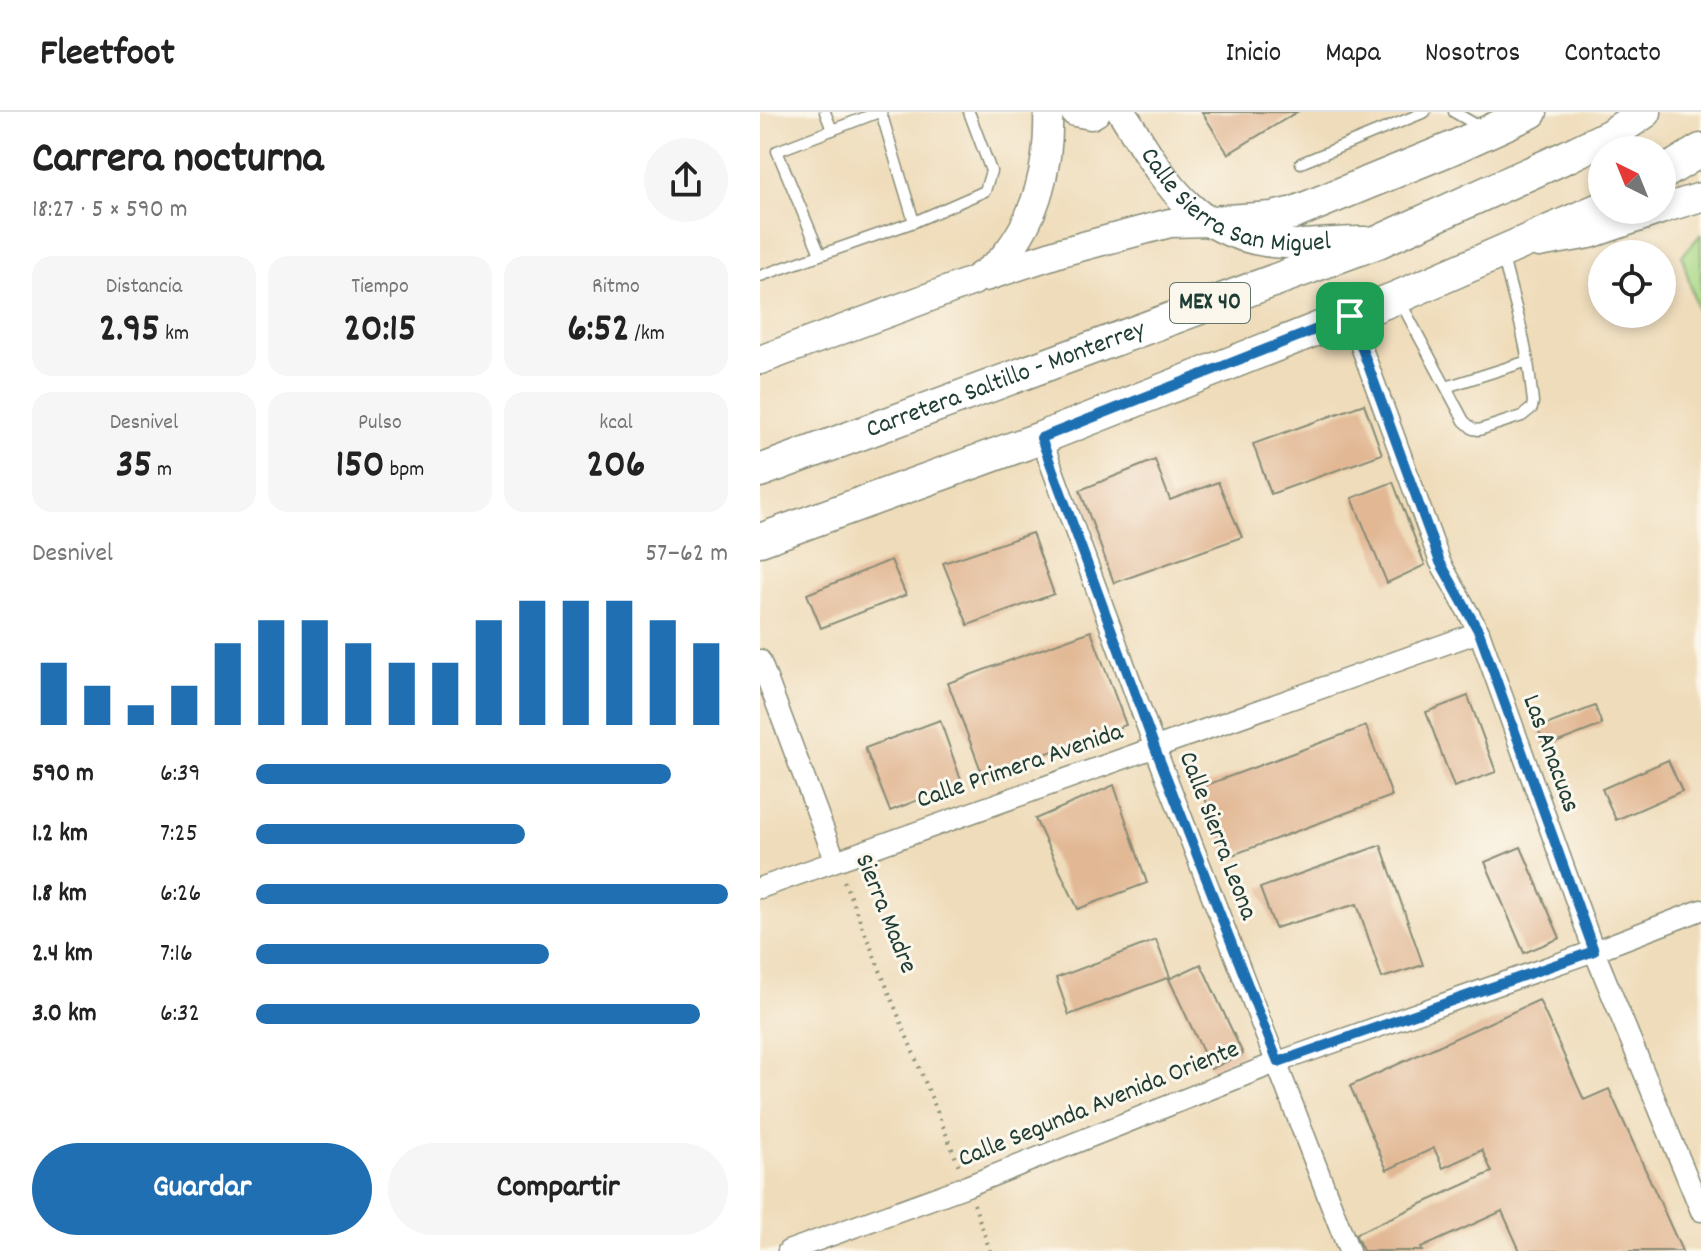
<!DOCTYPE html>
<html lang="es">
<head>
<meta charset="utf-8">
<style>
	:root { --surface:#fff; --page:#f6f6f6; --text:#222; --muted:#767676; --line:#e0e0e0; --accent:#1f6fb2 }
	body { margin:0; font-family:Dekko,sans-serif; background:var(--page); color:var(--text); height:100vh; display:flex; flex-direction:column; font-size:30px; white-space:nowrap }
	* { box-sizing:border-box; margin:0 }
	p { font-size:26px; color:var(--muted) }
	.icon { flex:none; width:44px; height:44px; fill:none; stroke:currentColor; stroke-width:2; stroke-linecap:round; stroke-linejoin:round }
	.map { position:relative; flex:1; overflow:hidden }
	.drawer { display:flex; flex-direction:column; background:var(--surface); width:760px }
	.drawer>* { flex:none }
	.needle { width:52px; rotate:317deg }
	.fabs { position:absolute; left:828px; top:24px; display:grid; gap:16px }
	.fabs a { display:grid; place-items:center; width:88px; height:88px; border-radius:50%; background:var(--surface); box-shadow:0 4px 12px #0003; font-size:40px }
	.pin { position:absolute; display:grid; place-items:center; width:68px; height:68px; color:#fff; margin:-34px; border-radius:16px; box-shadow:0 4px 12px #0006 }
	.round { display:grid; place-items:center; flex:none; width:84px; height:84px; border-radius:42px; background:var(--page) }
	.overview { display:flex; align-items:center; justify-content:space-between; height:136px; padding:0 32px }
	h1 { font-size:44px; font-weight:700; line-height:60px }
	.stats { display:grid; grid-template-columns:repeat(3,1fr); gap:12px; height:136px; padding:8px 32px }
	.stats div { display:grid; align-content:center; border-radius:20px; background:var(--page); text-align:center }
	.stats b { font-size:40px; font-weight:700 }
	.stats small { font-size:22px; font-weight:400 }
	.stats p { font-size:22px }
	.chart { height:224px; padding:16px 32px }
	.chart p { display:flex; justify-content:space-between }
	.chart svg { width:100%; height:144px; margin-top:8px; stroke:var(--accent); stroke-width:6 }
	.primary-button { display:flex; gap:16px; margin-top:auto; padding:16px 32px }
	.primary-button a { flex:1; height:92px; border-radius:48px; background:var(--accent); color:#fff; font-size:32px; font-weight:700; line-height:92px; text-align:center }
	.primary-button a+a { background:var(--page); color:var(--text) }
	ul { padding:0 32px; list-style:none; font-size:26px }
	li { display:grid; grid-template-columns:128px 96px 1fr; align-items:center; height:60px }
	li i { height:20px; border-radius:10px; background:var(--accent) }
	header { display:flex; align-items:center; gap:48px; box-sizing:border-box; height:112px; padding:0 40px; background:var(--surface); border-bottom:2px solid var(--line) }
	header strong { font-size:38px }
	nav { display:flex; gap:44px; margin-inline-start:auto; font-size:28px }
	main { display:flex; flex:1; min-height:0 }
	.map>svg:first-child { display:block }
	.grass { fill:#aad987; stroke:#648b5e; stroke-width:2 }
	.building { fill:#e2b894 }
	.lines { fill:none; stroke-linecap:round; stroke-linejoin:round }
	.lane-casing { stroke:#878c77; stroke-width:13 }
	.street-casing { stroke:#878c77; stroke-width:23 }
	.secondary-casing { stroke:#878c77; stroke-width:31 }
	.primary-casing { stroke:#878c77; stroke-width:35 }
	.path { stroke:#878c77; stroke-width:4; stroke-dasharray:2 6; stroke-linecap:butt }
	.lane { stroke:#fff; stroke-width:10 }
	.street { stroke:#fff; stroke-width:20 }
	.secondary { stroke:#fff; stroke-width:28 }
	.primary { stroke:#fff; stroke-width:32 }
	.route-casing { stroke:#fff; stroke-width:16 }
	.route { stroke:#1f6fb2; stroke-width:10 }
	.labels { text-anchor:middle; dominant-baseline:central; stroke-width:6; stroke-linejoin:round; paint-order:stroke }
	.shield { fill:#fbf7ec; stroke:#61756b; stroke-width:2 }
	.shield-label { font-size:24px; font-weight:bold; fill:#1f3d34 }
	.street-label { font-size:26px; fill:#1f3d34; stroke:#fbf7ec }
</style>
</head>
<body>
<header>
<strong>Fleetfoot</strong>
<nav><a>Inicio</a><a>Mapa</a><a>Nosotros</a><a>Contacto</a></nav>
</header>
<main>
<section class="drawer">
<div class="overview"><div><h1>Carrera nocturna</h1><p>18:27 · 5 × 590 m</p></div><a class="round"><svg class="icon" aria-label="share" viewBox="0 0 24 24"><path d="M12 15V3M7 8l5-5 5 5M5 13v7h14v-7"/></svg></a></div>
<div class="stats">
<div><p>Distancia</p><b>2.95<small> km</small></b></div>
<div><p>Tiempo</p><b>20:15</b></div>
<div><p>Ritmo</p><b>6:52<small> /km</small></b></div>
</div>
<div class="stats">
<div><p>Desnivel</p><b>35<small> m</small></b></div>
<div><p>Pulso</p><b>150<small> bpm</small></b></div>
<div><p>kcal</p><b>206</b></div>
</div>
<div class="chart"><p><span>Desnivel</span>57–62 m</p>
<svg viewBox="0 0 160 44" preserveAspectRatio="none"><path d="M5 44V25M15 44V32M25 44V38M35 44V32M45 44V19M55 44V12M65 44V12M75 44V19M85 44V25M95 44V25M105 44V12M115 44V6M125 44V6M135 44V6M145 44V12M155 44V19"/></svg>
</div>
<ul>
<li><b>590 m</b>6:39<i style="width:88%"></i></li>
<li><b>1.2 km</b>7:25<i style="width:57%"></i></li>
<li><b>1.8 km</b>6:26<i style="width:100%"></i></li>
<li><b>2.4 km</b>7:16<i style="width:62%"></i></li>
<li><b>3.0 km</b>6:32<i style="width:94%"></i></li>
</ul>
<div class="primary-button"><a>Guardar</a><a>Compartir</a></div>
</section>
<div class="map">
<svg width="941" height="1139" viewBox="0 0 941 1139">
	<rect width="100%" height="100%" fill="#fbf7ec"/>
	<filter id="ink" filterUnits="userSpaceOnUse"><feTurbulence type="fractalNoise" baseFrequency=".0125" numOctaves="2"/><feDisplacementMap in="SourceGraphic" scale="16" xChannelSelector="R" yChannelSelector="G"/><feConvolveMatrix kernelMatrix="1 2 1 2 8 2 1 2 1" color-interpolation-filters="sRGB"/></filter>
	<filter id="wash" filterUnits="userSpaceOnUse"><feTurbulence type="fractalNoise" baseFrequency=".006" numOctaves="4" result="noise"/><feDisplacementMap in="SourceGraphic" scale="32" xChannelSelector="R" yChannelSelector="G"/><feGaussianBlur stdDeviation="1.8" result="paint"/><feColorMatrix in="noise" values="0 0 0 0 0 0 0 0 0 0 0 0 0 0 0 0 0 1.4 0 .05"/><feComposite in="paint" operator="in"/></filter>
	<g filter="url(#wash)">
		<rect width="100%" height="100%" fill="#efdcba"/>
		<path class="grass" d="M941,122V212L922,144Z"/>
		<g id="blocks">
			<g class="building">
				<path d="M442,0H537L468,42Z"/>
				<path d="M604,292L622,342L511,382L493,332Z"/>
				<path d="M395,348L410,388L458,370L482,425L354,471L320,378Z"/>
				<path d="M633,370L665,453L627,471L592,386Z"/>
				<path d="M272,421L294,482L208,513L183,451Z"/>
				<path d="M131,448L146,483L61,516L47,482Z"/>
				<path d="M331,519L366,613L223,664L188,571Z"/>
				<path d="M708,584L736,660L694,675L666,600Z"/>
				<path d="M835,594L842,613L785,635L778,616Z"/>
				<path d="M180,608L202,671L130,699L105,636Z"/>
				<path d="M606,614L632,684L467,745L441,675Z"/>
				<path d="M908,648L922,679L856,708L842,677Z"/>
				<path d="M354,673L387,771L318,797L275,707Z"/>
				<path d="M621,733L663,853L622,866L597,792L515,816L500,776Z"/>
				<path d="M761,735L800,826L764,841L725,750Z"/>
				<path d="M396,828L410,865L309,903L296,866Z"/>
				<path d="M441,852L483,942L451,957L409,867Z"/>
				<path d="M779,888L824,988L849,977L922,1139H760L742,1099L661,1136L662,1139H603L595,1122L732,1060L722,1038L683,1056L674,1036L627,1058L590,974Z"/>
			</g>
		</g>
	</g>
	<g filter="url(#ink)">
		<use href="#blocks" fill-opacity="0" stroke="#878c77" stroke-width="2"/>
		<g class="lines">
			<defs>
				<g id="lane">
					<path d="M65,0L72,18"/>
					<path d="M694,0L720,15"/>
					<path d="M541,51L665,0"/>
					<path d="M154,110L225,79L231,59L209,0"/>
					<path d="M60,142L17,39L119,0"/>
					<path d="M742,142L761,215L768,249"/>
					<path d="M0,164L154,110L121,0"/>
					<path d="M640,189L704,309L713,317L719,318L762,304L772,296L773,290L768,249L686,275"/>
				</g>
				<g id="street">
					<path d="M590,204L680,450L719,520L834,839L941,1099"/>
					<path d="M281,326L395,636L589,1139"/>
					<path d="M0,548L75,748"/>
					<path d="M0,776L719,520"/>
					<path d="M28,1139L207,1074L518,950L834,839L941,798"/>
				</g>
				<g id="secondary">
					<path d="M315,0L331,3L336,0"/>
					<path id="s1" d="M362,0C404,68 435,129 526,132C552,133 579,128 605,129"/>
					<path d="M902,97L941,85"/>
					<path d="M779,131L830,122L900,98"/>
					<path d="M225,165L301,140L410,111L452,110"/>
					<path d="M0,248L213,169C223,162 235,155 243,146C277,106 290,52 288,0"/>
				</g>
				<g id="primary">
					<path d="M902,62L941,38"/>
					<path d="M452,110L512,106L534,101L690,37L771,0"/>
					<path id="s2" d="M0,359L618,130L808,44L849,24L885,0"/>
					<path d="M0,428L281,326L638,185L842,96"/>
				</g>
			</defs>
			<use href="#lane" class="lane-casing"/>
			<use href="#street" class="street-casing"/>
			<use href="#secondary" class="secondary-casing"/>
			<use href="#primary" class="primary-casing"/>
			<g class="path">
				<path d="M84,769L199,1054"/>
				<path d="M214,1092L230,1139"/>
			</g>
			<use href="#lane" class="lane"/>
			<use href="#street" class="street"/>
			<use href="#secondary" class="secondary"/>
			<use href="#primary" class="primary"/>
		</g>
	</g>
	<g class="lines" filter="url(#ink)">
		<defs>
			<path id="route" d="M590,204L680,450L719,520L834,839L518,950L395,636L281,326Z"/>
		</defs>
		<use href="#route" class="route-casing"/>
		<use href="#route" class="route"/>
	</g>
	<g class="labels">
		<rect class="shield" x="410" y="171" width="80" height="40" rx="6"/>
		<g class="shield-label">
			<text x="450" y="191">MEX 40</text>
		</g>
		<g class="street-label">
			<text stroke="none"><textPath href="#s1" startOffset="156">Calle Sierra San Miguel</textPath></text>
			<text stroke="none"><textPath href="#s2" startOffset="262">Carretera Saltillo - Monterrey</textPath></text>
			<text transform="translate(790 642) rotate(70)">Las Anacuas</text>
			<text transform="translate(260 655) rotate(-19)">Calle Primera Avenida</text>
			<text transform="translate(457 724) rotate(69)">Calle Sierra Leona</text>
			<text transform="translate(125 802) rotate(68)">Sierra Madre</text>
			<text transform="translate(339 993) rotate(-22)">Calle Segunda Avenida Oriente</text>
		</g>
	</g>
</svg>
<div class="fabs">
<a><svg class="needle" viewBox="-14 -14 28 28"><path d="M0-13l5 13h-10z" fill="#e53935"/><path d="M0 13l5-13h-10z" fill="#767676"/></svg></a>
<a><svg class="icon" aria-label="locate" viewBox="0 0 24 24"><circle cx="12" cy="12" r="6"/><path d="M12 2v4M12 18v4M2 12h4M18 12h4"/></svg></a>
</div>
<div class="pin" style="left:590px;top:204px;background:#1e9e55"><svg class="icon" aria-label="arrive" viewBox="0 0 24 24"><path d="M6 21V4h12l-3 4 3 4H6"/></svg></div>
</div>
</main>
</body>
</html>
